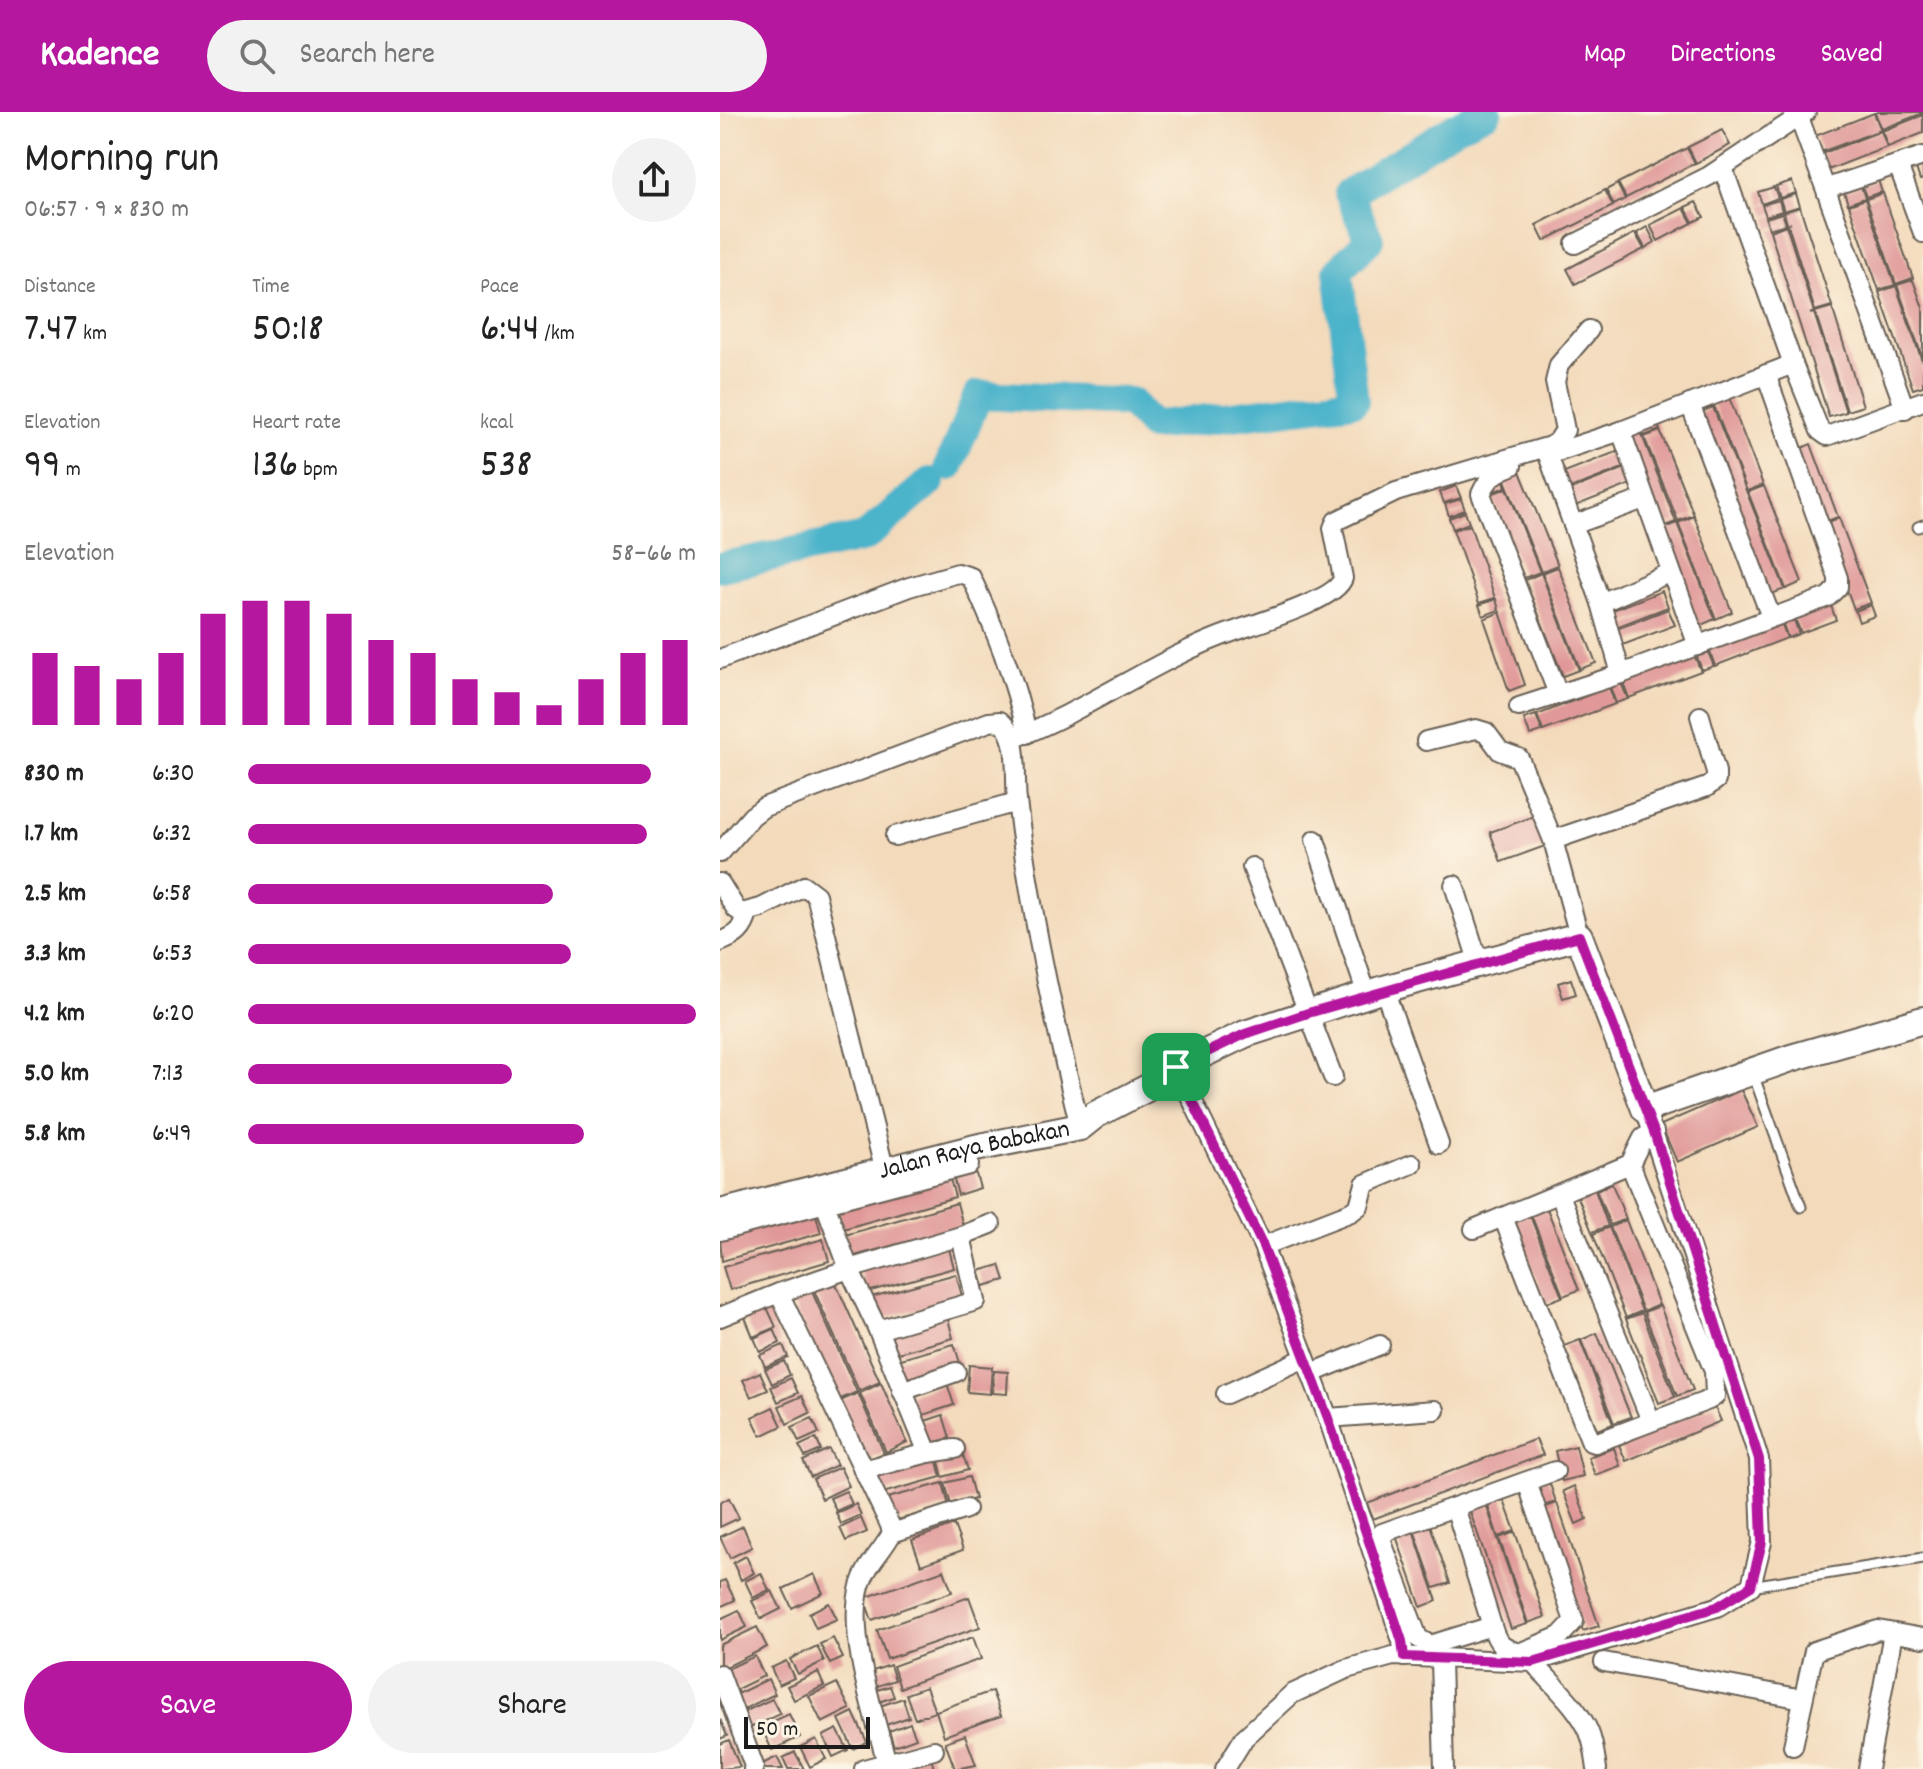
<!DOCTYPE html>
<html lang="en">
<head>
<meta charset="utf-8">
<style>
	:root { --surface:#fff; --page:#f2f2f2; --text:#222; --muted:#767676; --accent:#b5179e }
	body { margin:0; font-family:Dekko,sans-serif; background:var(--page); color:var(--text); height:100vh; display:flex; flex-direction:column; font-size:30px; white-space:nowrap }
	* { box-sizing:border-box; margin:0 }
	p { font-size:26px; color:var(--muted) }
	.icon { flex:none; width:44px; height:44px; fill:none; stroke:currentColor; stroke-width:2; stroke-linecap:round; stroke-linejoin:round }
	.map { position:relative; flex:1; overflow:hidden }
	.details { display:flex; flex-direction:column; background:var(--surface); width:720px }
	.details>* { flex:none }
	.scale { position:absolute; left:24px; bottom:20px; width:126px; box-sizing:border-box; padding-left:8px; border:4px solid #1c1c1c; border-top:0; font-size:22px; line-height:28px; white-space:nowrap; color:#1c1c1c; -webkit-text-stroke:6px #fcf5e5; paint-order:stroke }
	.pin { position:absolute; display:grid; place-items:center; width:68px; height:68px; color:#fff; margin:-34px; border-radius:16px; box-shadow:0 4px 12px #0006 }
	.round { display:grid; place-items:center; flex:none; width:84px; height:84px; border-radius:42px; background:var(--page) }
	.summary { display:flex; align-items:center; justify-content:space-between; height:136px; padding:0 24px }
	h1 { font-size:44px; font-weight:600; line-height:60px }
	.stats { display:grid; grid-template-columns:repeat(3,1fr); gap:12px; height:136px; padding:8px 24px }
	.stats div { display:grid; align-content:center }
	.stats b { font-size:40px; font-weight:600 }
	.stats small { font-size:22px; font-weight:400 }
	.stats p { font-size:22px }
	.chart { height:224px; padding:16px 24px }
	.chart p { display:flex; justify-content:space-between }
	.chart svg { width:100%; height:144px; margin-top:8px; stroke:var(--accent); stroke-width:6 }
	.action { display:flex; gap:16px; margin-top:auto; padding:16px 24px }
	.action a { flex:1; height:92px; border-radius:48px; background:var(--accent); color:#fff; font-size:32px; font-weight:600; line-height:92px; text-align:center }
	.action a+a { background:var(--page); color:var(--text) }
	ul { padding:0 24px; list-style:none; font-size:26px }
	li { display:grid; grid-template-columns:128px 96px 1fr; align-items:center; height:60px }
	li i { height:20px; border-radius:10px; background:var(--accent) }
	header { display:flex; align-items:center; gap:48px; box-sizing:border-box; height:112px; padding:0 40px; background:var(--accent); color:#fff }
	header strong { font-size:38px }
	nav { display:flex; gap:44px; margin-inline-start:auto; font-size:28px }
	.search { width:560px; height:72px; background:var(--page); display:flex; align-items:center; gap:20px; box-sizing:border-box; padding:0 28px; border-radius:44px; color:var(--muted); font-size:30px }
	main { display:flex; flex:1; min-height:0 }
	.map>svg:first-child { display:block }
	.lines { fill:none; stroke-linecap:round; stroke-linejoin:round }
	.river { stroke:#4bb3ca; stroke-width:30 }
	.building { fill:#e09998 }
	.lane-casing { stroke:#675e54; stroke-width:13 }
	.street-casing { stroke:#675e54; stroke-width:22 }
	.secondary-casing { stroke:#675e54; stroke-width:30 }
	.lane { stroke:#fff; stroke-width:9 }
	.street { stroke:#fff; stroke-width:18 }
	.secondary { stroke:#fff; stroke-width:26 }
	.route-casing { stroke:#fff; stroke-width:16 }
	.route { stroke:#b5179e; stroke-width:10 }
	.labels { text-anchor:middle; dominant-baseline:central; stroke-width:6; stroke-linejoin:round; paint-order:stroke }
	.street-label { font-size:26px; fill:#1c1c1c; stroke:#fcf5e5 }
</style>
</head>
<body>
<header>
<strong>Kadence</strong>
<div class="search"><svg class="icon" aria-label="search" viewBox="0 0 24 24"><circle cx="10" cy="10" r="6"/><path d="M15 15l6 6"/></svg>Search here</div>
<nav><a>Map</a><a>Directions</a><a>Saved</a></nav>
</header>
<main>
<section class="details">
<div class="summary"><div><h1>Morning run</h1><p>06:57 · 9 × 830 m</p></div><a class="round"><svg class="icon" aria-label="share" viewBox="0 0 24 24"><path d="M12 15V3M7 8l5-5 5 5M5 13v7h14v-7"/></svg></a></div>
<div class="stats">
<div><p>Distance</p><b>7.47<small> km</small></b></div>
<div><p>Time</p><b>50:18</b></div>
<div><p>Pace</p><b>6:44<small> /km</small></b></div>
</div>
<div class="stats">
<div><p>Elevation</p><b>99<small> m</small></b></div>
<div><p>Heart rate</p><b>136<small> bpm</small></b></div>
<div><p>kcal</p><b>538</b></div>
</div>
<div class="chart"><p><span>Elevation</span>58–66 m</p>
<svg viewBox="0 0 160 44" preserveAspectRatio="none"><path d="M5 44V22M15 44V26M25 44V30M35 44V22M45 44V10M55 44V6M65 44V6M75 44V10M85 44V18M95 44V22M105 44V30M115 44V34M125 44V38M135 44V30M145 44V22M155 44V18"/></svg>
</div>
<ul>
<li><b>830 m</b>6:30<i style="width:90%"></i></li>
<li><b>1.7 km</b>6:32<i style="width:89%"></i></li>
<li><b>2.5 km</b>6:58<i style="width:68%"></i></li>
<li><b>3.3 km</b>6:53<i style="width:72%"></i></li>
<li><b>4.2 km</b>6:20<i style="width:100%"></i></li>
<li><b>5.0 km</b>7:13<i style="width:59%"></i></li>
<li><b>5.8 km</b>6:49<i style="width:75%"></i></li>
</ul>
<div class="action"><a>Save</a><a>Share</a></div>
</section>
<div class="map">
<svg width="1203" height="1657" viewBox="0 0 1203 1657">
	<rect width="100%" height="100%" fill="#fcf5e5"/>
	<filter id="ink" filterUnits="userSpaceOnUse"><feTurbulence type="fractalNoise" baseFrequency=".0125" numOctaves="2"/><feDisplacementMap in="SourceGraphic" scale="16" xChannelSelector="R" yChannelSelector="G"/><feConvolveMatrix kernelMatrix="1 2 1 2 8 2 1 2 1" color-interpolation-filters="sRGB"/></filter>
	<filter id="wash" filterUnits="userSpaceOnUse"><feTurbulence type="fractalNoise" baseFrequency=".006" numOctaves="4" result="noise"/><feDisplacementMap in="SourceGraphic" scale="32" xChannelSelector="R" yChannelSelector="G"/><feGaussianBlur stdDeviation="1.8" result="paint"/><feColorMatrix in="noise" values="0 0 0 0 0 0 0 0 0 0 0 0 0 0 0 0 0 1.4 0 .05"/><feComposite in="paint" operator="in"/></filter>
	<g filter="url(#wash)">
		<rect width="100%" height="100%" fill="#f3dabb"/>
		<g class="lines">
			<g class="river">
				<path d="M229,354L258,283L410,290L432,314L634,289L618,159L649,128L629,81L735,15L767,0"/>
				<path d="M0,455L145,425L210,370"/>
			</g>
		</g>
		<g id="blocks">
			<g class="building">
				<path d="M1158,0H1203V1L1162,17L1155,1Z"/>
				<path d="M1154,1L1161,18L1101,40L1095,24Z"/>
				<path d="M1203,3V21L1168,35L1162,19Z"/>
				<path d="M1002,18L1010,33L976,51L968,35Z"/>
				<path d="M1161,19L1167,35L1108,58L1101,42Z"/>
				<path d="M967,36L975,51L906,86L898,71Z"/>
				<path d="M1203,54V67L1200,68L1196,56Z"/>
				<path d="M1158,68L1162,80L1146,85L1142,74Z"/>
				<path d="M1072,69L1076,81L1060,86L1056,74Z"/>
				<path d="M897,72L905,87L894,93L886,78Z"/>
				<path d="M1141,74L1145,86L1128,92L1124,80Z"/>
				<path d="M1054,75L1058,86L1042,92L1038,80Z"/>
				<path d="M885,78L893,94L824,129L816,113Z"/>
				<path d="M1163,81L1193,166L1176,172L1146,87Z"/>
				<path d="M1076,82L1080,94L1064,99L1060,87Z"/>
				<path d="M1145,87L1175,173L1159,178L1129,93Z"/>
				<path d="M1059,88L1062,99L1046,104L1042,93Z"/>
				<path d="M976,90L984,105L973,110L965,95Z"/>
				<path d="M1080,95L1112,194L1095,199L1068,113L1071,111L1067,112L1064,100Z"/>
				<path d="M964,96L972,111L938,129L930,113Z"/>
				<path d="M1062,101L1066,112L1049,117L1046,106Z"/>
				<path d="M1066,113L1094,200L1090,202L1094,201L1126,300L1109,305L1050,119Z"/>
				<path d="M927,115L935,130L925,136L917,121Z"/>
				<path d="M915,121L924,137L855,172L847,157Z"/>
				<path d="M1193,168L1203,196V247L1177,173Z"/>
				<path d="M1176,174L1203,252V274L1193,277L1159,180Z"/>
				<path d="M1112,195L1143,294L1127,299L1095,200Z"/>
				<path d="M1007,280L1043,373L1027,379L991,286Z"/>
				<path d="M993,295L1065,477L1049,483L977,302Z"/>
				<path d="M935,306L940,318L924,324L919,313Z"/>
				<path d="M918,313L956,410L940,416L902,320Z"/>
				<path d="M940,319L974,403L958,409L924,325Z"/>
				<path d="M1091,332L1118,405L1102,411L1075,339Z"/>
				<path d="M901,338L908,354L849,377L842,361Z"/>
				<path d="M908,355L914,371L855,394L849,378Z"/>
				<path d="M799,357L838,453L821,460L783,363Z"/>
				<path d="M783,365L786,375L770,381Z"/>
				<path d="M736,374L741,386L724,391L720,380Z"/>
				<path d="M1044,374L1082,470L1066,477L1028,380Z"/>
				<path d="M787,376L820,460L804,466L771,382Z"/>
				<path d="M741,387L745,398L729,404L725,392Z"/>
				<path d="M745,400L749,411L733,417L729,406Z"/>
				<path d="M974,404L1012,500L996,507L958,411Z"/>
				<path d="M1119,406L1151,491L1134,497L1103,412Z"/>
				<path d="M957,411L995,507L979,514L941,417Z"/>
				<path d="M750,413L775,486L759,491L733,418Z"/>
				<path d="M838,455L876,551L860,557L822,461Z"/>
				<path d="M821,461L859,558L843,564L805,468Z"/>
				<path d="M942,479L948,495L891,517L885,501Z"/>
				<path d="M776,487L779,498L763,504L759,493Z"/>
				<path d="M1110,491L1116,508L1081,521L1074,505Z"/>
				<path d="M1151,493L1155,504L1139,510L1135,499Z"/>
				<path d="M948,497L955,513L895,536L889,520Z"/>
				<path d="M780,500L805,573L789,579L764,507Z"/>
				<path d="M1073,505L1079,522L1068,526L1062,510Z"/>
				<path d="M1061,510L1067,526L995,554L989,537Z"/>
				<path d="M987,538L994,554L982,558L976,542Z"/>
				<path d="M974,543L981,559L909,586L903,570Z"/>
				<path d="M901,571L908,587L896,591L890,575Z"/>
				<path d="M889,575L895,592L823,619L817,603Z"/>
				<path d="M816,603L822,619L810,623L804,607Z"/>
				<path d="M818,703L828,733L781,750L770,720Z"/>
				<path d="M851,867L856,882L843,886L838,871Z"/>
				<path d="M1021,978L1038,1015L957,1050L941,1013Z"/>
				<path d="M254,1055L260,1076L238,1083L232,1061Z"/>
				<path d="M229,1063L235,1085L123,1117L117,1094Z"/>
				<path d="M892,1072L906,1107L890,1113L876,1078Z"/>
				<path d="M875,1078L888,1114L872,1120L858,1085Z"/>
				<path d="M237,1091L243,1114L131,1145L125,1123Z"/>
				<path d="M826,1094L859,1178L843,1184L810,1100Z"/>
				<path d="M95,1099L101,1121L2,1149L0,1125Z"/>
				<path d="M809,1101L842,1185L826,1191L792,1107Z"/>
				<path d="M906,1108L939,1193L923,1199L890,1115Z"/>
				<path d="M889,1115L922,1199L906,1206L873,1122Z"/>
				<path d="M103,1127L109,1149L10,1178L3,1155Z"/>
				<path d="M228,1133L234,1156L147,1180L141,1158Z"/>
				<path d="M280,1153L285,1168L264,1174L259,1159Z"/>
				<path d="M236,1162L242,1184L155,1209L148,1186Z"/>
				<path d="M112,1163L160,1270L139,1279L91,1172Z"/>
				<path d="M89,1173L137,1280L116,1289L68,1182Z"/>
				<path d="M44,1189L56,1215L33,1225L22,1198Z"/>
				<path d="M940,1194L973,1278L957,1284L924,1200Z"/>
				<path d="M922,1201L955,1285L939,1291L906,1207Z"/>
				<path d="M227,1203L233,1226L171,1243L164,1221Z"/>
				<path d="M54,1217L60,1231L40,1240L34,1226Z"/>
				<path d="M877,1221L911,1305L894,1311L861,1228Z"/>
				<path d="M860,1228L893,1312L877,1318L844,1234Z"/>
				<path d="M234,1232L241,1254L180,1271L174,1249Z"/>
				<path d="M63,1233L68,1245L45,1255L40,1243Z"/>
				<path d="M64,1249L70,1263L52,1272L45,1257Z"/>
				<path d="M249,1253L272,1255L270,1282L247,1280Z"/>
				<path d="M274,1259L288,1260L287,1282L272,1281Z"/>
				<path d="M40,1260L48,1278L31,1285L23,1268Z"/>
				<path d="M71,1266L78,1281L58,1290L51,1275Z"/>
				<path d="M161,1271L187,1330L166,1340L140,1281Z"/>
				<path d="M227,1271L234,1293L197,1305L190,1282Z"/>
				<path d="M138,1281L164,1341L143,1350L116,1291Z"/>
				<path d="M82,1284L90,1301L67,1312L59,1294Z"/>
				<path d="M994,1293L1001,1309L906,1349L899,1333Z"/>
				<path d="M53,1295L62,1314L41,1324L32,1305Z"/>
				<path d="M223,1303L230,1326L205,1333L199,1311Z"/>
				<path d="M92,1306L99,1321L79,1330L72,1315Z"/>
				<path d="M96,1326L101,1338L85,1345L79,1334Z"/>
				<path d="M816,1327L823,1343L653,1407L647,1391Z"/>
				<path d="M856,1334L863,1364L842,1369L835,1339Z"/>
				<path d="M241,1336L248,1358L223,1365L217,1342Z"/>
				<path d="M894,1336L900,1354L875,1363L868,1345Z"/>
				<path d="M109,1337L117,1353L91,1365L83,1349Z"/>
				<path d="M215,1342L221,1365L159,1382L153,1360Z"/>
				<path d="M120,1355L129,1374L102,1387L93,1367Z"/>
				<path d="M249,1365L255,1387L231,1393L225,1371Z"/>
				<path d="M828,1366L836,1390L820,1395L811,1371Z"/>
				<path d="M223,1371L229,1394L170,1410L164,1387Z"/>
				<path d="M854,1374L867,1407L856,1412L843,1379Z"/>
				<path d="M126,1379L132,1392L116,1399L110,1386Z"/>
				<path d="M782,1383L795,1419L778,1425L766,1388Z"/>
				<path d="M9,1386L19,1406L0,1415V1391Z"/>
				<path d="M765,1389L807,1512L791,1517L748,1394Z"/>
				<path d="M837,1391L879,1514L863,1519L820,1397Z"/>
				<path d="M136,1392L141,1403L121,1412L116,1401Z"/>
				<path d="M141,1406L147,1420L126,1429L120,1416Z"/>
				<path d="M709,1410L730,1471L714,1476L693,1415Z"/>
				<path d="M234,1413L243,1438L201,1453L192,1428Z"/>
				<path d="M23,1414L32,1435L10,1446L0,1425Z"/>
				<path d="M692,1415L717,1489L701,1495L675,1421Z"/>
				<path d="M795,1420L825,1505L808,1511L779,1426Z"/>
				<path d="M26,1444L34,1461L21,1468L13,1451Z"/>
				<path d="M224,1458L232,1480L152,1508L144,1486Z"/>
				<path d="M41,1461L49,1478L33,1486L25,1469Z"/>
				<path d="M94,1462L103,1481L72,1496L63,1477Z"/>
				<path d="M5,1468L15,1488L0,1495V1470Z"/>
				<path d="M52,1479L61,1497L41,1507L32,1489Z"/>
				<path d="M249,1485L260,1515L167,1547L157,1518Z"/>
				<path d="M109,1491L117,1507L96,1516L89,1501Z"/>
				<path d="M19,1498L27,1515L0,1528V1507Z"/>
				<path d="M37,1515L47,1535L0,1558V1533Z"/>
				<path d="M253,1525L261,1547L180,1576L173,1554Z"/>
				<path d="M113,1526L123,1546L110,1552L100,1532Z"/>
				<path d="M97,1534L104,1549L78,1562L70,1547Z"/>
				<path d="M35,1544L44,1564L11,1580L1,1560Z"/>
				<path d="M66,1549L74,1566L59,1573L51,1556Z"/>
				<path d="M170,1553L175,1568L152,1576L147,1561Z"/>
				<path d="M98,1560L104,1574L74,1588L67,1574Z"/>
				<path d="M48,1567L55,1582L22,1598L15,1583Z"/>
				<path d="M117,1571L130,1597L102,1611L89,1584Z"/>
				<path d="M170,1574L174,1585L155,1591L151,1580Z"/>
				<path d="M206,1575L215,1600L195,1607L186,1582Z"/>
				<path d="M272,1579L281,1604L224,1624L216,1599Z"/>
				<path d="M183,1586L189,1605L163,1614L157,1595Z"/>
				<path d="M52,1587L60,1602L28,1617L21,1601Z"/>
				<path d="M133,1600L147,1630L133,1637L119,1607Z"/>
				<path d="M69,1602L80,1625L52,1638L41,1615Z"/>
				<path d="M0,1607L7,1624L0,1627Z"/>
				<path d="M190,1611L196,1626L174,1634L169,1619Z"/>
				<path d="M117,1617L128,1638L113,1645L103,1624Z"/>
				<path d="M245,1623L256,1653L235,1657L225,1630Z"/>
				<path d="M96,1627L106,1647L90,1655L80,1635Z"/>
				<path d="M9,1628L20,1655L0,1657V1632Z"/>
				<path d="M75,1640L84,1657H68L63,1646Z"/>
				<path d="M210,1642L214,1657H158Z"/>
				<path d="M57,1645L63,1657H45L42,1652Z"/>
			</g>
		</g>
	</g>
	<g filter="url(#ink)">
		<use href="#blocks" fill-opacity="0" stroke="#675e54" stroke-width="2"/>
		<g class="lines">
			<defs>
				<g id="lane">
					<path d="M1198,415L1203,413"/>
					<path d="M1033,962L1081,1095"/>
					<path d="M1031,1474L1203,1446"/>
				</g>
				<g id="street">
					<path d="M1077,0L1107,81"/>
					<path d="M1178,53L1203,121"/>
					<path d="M1003,56L1073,252L1100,319L1107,324L1203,289"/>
					<path d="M855,132L989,64L1086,0"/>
					<path d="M970,292L1051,505"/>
					<path d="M1185,297L1107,81L1113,74L1203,44"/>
					<path d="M901,319L978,534"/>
					<path d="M828,343L901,319L1073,252"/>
					<path d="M828,343L881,491L901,562"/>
					<path d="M792,354C776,360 768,366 761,382L838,582"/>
					<path d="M853,413L924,387"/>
					<path d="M881,491L951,460"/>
					<path d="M0,547L189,475L238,461L251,465C276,519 294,564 307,622"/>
					<path d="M799,595L901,562L1108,485L1118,475V466L1046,262"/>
					<path d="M292,627C370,598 436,546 515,519C537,511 617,488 623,466L613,416L616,409L676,380L830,334L838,329L845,318L835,270L839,253L869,218"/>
					<path d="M706,629L756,617L766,620L780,639L799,646L833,728L859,824"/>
					<path d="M175,724L297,690"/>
					<path d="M595,728L647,883"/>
					<path d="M833,728L987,675L996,668V660L980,604"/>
					<path d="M0,741L32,704L44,695L269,610L280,609C301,625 294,664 297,689C310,799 334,908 360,1015"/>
					<path d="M532,755L613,965"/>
					<path d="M0,771L16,797L22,801L41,796L84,774L96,783L165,1060"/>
					<path d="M734,773L759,852"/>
					<path d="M0,830C16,824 24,818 28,801"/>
					<path d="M664,877L719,1032"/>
					<path d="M456,955L543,1134L608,1306L682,1529L684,1545"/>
					<path d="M840,1083L931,1309"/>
					<path d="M104,1089L129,1157L158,1218L208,1341"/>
					<path d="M783,1105L871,1330L875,1331L989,1288L995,1284L994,1259L910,1052"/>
					<path d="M754,1117L910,1052L923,1026L934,1020"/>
					<path d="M0,1119L249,1053"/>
					<path d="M241,1124L271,1112"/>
					<path d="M543,1134L631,1100L639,1094L645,1072L692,1052"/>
					<path d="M0,1205L59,1181"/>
					<path d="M158,1218L256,1189L241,1124L129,1157L59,1181L170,1413L172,1421C162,1440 146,1453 140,1474C127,1523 154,1602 167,1651"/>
					<path d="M592,1261L660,1233"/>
					<path d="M182,1279L236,1260"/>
					<path d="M506,1282L585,1246"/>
					<path d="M608,1306L715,1298"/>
					<path d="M143,1358L208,1341L235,1337"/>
					<path d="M807,1370L854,1509L840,1524L799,1541C781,1536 777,1531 772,1514L710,1533L698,1526L663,1433L662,1421L835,1359"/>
					<path d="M735,1395L772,1514"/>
					<path d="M172,1421L246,1397"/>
					<path d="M721,1548L724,1657"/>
					<path d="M813,1550L997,1495L1031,1474L1042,1430L1039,1347L925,997"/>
					<path d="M884,1550L1083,1587"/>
					<path d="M0,1562L34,1654L33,1657"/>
					<path d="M1073,1634L1094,1539L1158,1518L1203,1526"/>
					<path d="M144,1657L214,1638"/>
					<path d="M505,1657L524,1626L572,1582L626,1557L673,1544L813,1550C831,1571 858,1594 869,1620C874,1632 875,1644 877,1657"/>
					<path d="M1148,1657L1173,1521"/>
				</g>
				<g id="secondary">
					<path id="s1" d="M0,1101L255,1036L360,1015L375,1003L439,970L456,955L525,922L664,877L859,824L925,997L1071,946L1203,908"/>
				</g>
			</defs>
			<use href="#lane" class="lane-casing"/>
			<use href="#street" class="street-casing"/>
			<use href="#secondary" class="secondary-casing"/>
			<use href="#lane" class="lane"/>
			<use href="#street" class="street"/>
			<use href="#secondary" class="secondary"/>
		</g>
	</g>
	<g class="lines" filter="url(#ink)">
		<defs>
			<path id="route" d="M859,824L934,1020L1039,1347L1042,1430L1031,1474L997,1495L813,1550L684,1545L682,1529L608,1306L543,1134L456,955L525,922L588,901Z"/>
		</defs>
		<use href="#route" class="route-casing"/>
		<use href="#route" class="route"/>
	</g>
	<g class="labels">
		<g class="street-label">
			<text stroke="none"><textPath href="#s1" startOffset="262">Jalan Raya Babakan</textPath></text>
		</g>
	</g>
</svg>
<div class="scale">50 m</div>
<div class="pin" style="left:456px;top:955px;background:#1e9e55"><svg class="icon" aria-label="arrive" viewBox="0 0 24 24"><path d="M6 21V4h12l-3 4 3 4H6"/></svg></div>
</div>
</main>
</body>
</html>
